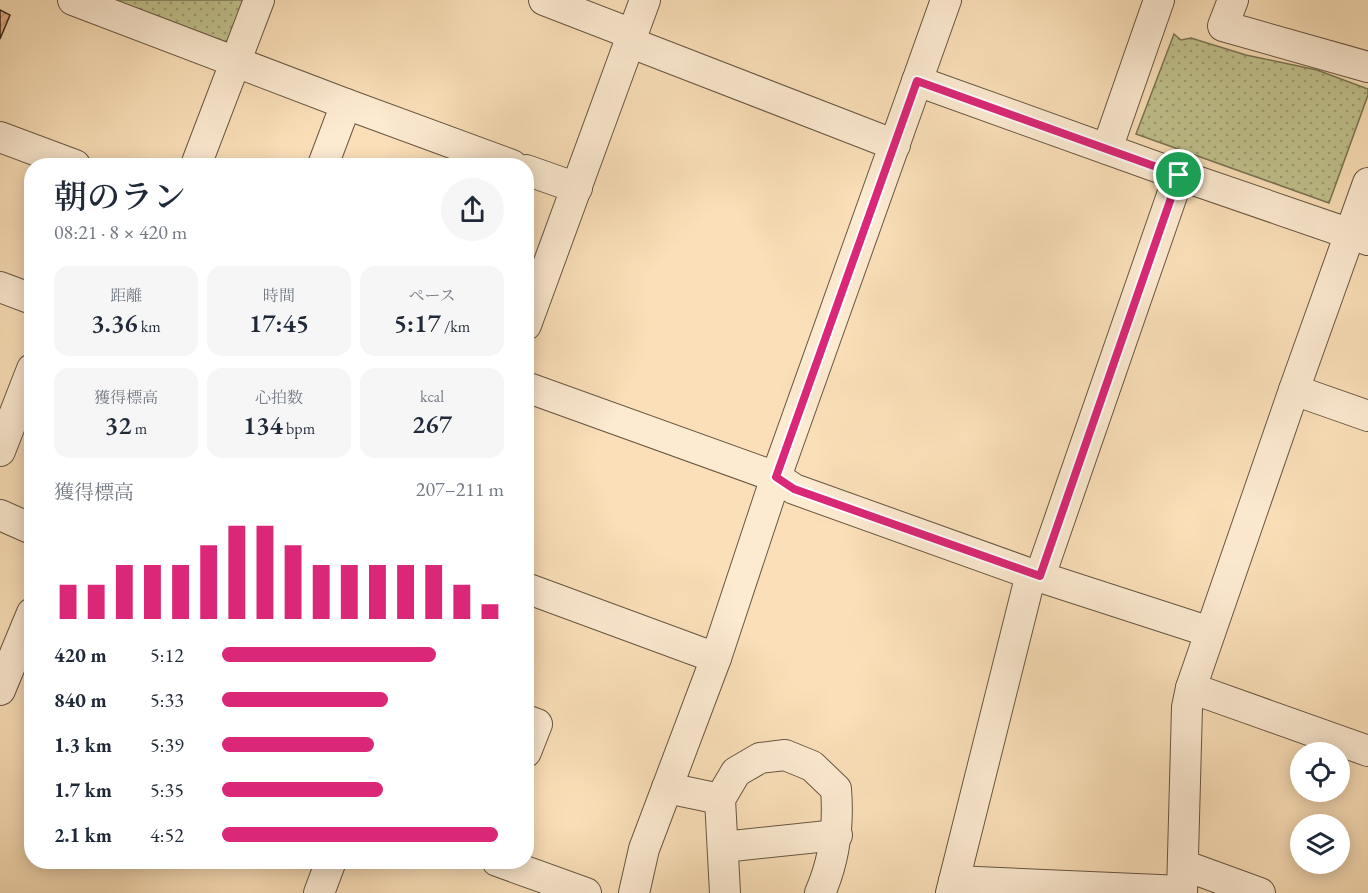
<!DOCTYPE html>
<html lang="ja">
<head>
<meta charset="utf-8">
<style>
	:root { --surface:#fff; --page:#f6f6f7; --text:#1f2937; --muted:#747a83; --accent:#db2777 }
	body { margin:0; font-family:"EB Garamond","Noto Serif JP",serif; background:var(--page); color:var(--text); height:100vh; display:flex; flex-direction:column; font-size:22px; white-space:nowrap }
	* { box-sizing:border-box; margin:0 }
	p { font-size:20px; color:var(--muted) }
	.icon { flex:none; width:33px; height:33px; fill:none; stroke:currentColor; stroke-width:2; stroke-linecap:round; stroke-linejoin:round }
	.map { position:relative; flex:1; overflow:hidden }
	.drawer { position:absolute; left:24px; top:158px; width:510px; height:711px; display:flex; flex-direction:column; background:var(--surface); border-radius:24px; box-shadow:0 3px 15px #0003 }
	.drawer>* { flex:none }
	.tools { position:absolute; left:1290px; top:742px; display:grid; gap:12px }
	.tools a { display:grid; place-items:center; width:60px; height:60px; border-radius:50%; background:var(--surface); box-shadow:0 3px 15px #0003; font-size:30px }
	.pin { position:absolute; display:grid; place-items:center; width:51px; height:51px; color:#fff; margin:-26px; border:3px solid #fff; border-radius:50%; box-shadow:0 2px 6px #0007 }
	.round { display:grid; place-items:center; flex:none; width:63px; height:63px; border-radius:32px; background:var(--page) }
	.headline { display:flex; align-items:center; justify-content:space-between; height:102px; padding:0 30px }
	h1 { font-size:33px; font-weight:600; line-height:45px }
	.metrics { display:grid; grid-template-columns:repeat(3,1fr); gap:9px; height:102px; padding:6px 30px }
	.metrics div { display:grid; align-content:center; border-radius:15px; background:var(--page); text-align:center }
	.metrics b { font-size:26px; font-weight:600 }
	.metrics small { font-size:16px; font-weight:400 }
	.metrics p { font-size:16px }
	.chart { height:168px; padding:12px 30px }
	.chart p { display:flex; justify-content:space-between }
	.chart svg { width:100%; height:108px; margin-top:6px; stroke:var(--accent); stroke-width:6 }
	ul { padding:0 30px; list-style:none; font-size:20px }
	li { display:grid; grid-template-columns:96px 72px 1fr; align-items:center; height:45px }
	li i { height:15px; border-radius:8px; background:var(--accent) }
	.map>svg:first-child { display:block }
	.park { fill:url(#park-dots); stroke:#7b7554; stroke-width:1.5 }
	.building { fill:url(#building-hatch); stroke:#36291a; stroke-width:1.5 }
	.lines { fill:none; stroke-linecap:round; stroke-linejoin:round }
	.minor-casing { stroke:#675642; stroke-width:32 }
	.minor { stroke:#fcead1; stroke-width:30 }
	.route-casing { stroke:#fff; stroke-width:12 }
	.route { stroke:#db2777; stroke-width:8 }
</style>
</head>
<body>
<div class="map">
<svg width="1368" height="893" viewBox="0 0 1368 893">
	<defs>
		<pattern id="park-dots" width="8" height="8" patternUnits="userSpaceOnUse" patternTransform="scale(1.5)"><rect width="8" height="8" fill="#c0c18d"/><path d="M2 2h.1M6 6h.1" fill="none" stroke="#9d9d72" stroke-width="1.8" stroke-linecap="round"/></pattern>
		<pattern id="building-hatch" width="6" height="6" patternUnits="userSpaceOnUse" patternTransform="scale(1.5)"><rect width="6" height="6" fill="#ebb08b"/><path d="M-1 1l2-2M0 6l6-6M5 7l2-2" fill="none" stroke="#ca9777"/></pattern>
	</defs>
	<rect width="100%" height="100%" fill="#fadfb8"/>
	<filter id="stains"><feTurbulence type="fractalNoise" baseFrequency=".00333" numOctaves="4"/><feColorMatrix values="0 0 0 0 .2 0 0 0 0 .09 0 0 0 0 .02 0 0 0 .5 -.17"/></filter>
	<radialGradient id="worn" r=".72"><stop offset=".6" stop-color="#630" stop-opacity="0"/><stop offset="1" stop-color="#630" stop-opacity=".3"/></radialGradient>
	<g class="park">
		<path d="M110,0H243L229,40L219,44Z"/>
		<path d="M1174,34L1181,40L1191,38L1246,55L1317,70L1368,89V95L1329,203L1136,134Z"/>
	</g>
	<path class="building" d="M0,10L10,15L0,39Z"/>
	<g class="lines">
		<defs>
			<g id="minor">
				<path d="M73,0L346,104L512,165"/>
				<path d="M544,0L632,34"/>
				<path d="M1233,0L1223,26L1368,67"/>
				<path d="M629,42L895,145"/>
				<path d="M917,81L1179,175L1368,240"/>
				<path d="M0,137L75,165"/>
				<path d="M1107,149L1159,0"/>
				<path d="M196,165L259,0"/>
				<path d="M323,165L346,104"/>
				<path d="M526,170L577,188"/>
				<path d="M0,287L32,299"/>
				<path d="M526,325L645,0"/>
				<path d="M526,387L776,477L794,489L1031,574L1210,632"/>
				<path d="M1294,390L1368,416"/>
				<path d="M0,451L32,369"/>
				<path d="M0,515L32,529"/>
				<path d="M1040,576L1179,175"/>
				<path d="M526,588L716,658"/>
				<path d="M1191,688L1368,751"/>
				<path d="M0,690L32,613"/>
				<path d="M526,720L537,724L526,752"/>
				<path d="M667,788L720,799"/>
				<path d="M723,847L837,835"/>
				<path d="M497,861L586,893"/>
				<path d="M1183,865L1260,893"/>
				<path d="M954,881L1182,891"/>
				<path d="M319,893L331,861"/>
				<path d="M634,893L644,849L716,658L776,477L946,0"/>
				<path d="M725,893L720,799L736,772L760,758L785,755L812,766L836,789C839,826 835,859 820,893"/>
				<path d="M951,893L1031,574"/>
				<path d="M1182,893L1187,707L1191,688L1294,390L1368,183"/>
			</g>
		</defs>
		<use href="#minor" class="minor-casing"/>
		<use href="#minor" class="minor"/>
	</g>
	<g class="lines">
		<defs>
			<path id="route" d="M917,81L1179,175L1040,576L794,489L776,477Z"/>
		</defs>
		<use href="#route" class="route-casing"/>
		<use href="#route" class="route"/>
	</g>
	<rect width="100%" height="100%" filter="url(#stains)"/>
	<rect width="100%" height="100%" fill="url(#worn)"/>
</svg>
<div class="tools">
<a><svg class="icon" aria-label="locate" viewBox="0 0 24 24"><circle cx="12" cy="12" r="6"/><path d="M12 2v4M12 18v4M2 12h4M18 12h4"/></svg></a>
<a><svg class="icon" aria-label="layers" viewBox="0 0 24 24"><path d="M12 4l9 5-9 5-9-5zM3 14l9 5 9-5"/></svg></a>
</div>
<div class="pin" style="left:1179px;top:175px;background:#1e9e55"><svg class="icon" aria-label="arrive" viewBox="0 0 24 24"><path d="M6 21V4h12l-3 4 3 4H6"/></svg></div>
<section class="drawer">
<div class="headline"><div><h1>朝のラン</h1><p>08:21 · 8 × 420 m</p></div><a class="round"><svg class="icon" aria-label="share" viewBox="0 0 24 24"><path d="M12 15V3M7 8l5-5 5 5M5 13v7h14v-7"/></svg></a></div>
<div class="metrics">
<div><p>距離</p><b>3.36<small> km</small></b></div>
<div><p>時間</p><b>17:45</b></div>
<div><p>ペース</p><b>5:17<small> /km</small></b></div>
</div>
<div class="metrics">
<div><p>獲得標高</p><b>32<small> m</small></b></div>
<div><p>心拍数</p><b>134<small> bpm</small></b></div>
<div><p>kcal</p><b>267</b></div>
</div>
<div class="chart"><p><span>獲得標高</span>207–211 m</p>
<svg viewBox="0 0 160 44" preserveAspectRatio="none"><path d="M5 44V30M15 44V30M25 44V22M35 44V22M45 44V22M55 44V14M65 44V6M75 44V6M85 44V14M95 44V22M105 44V22M115 44V22M125 44V22M135 44V22M145 44V30M155 44V38"/></svg>
</div>
<ul>
<li><b>420 m</b>5:12<i style="width:76%"></i></li>
<li><b>840 m</b>5:33<i style="width:59%"></i></li>
<li><b>1.3 km</b>5:39<i style="width:54%"></i></li>
<li><b>1.7 km</b>5:35<i style="width:57%"></i></li>
<li><b>2.1 km</b>4:52<i style="width:98%"></i></li>
</ul>
</section>
</div>
</body>
</html>
